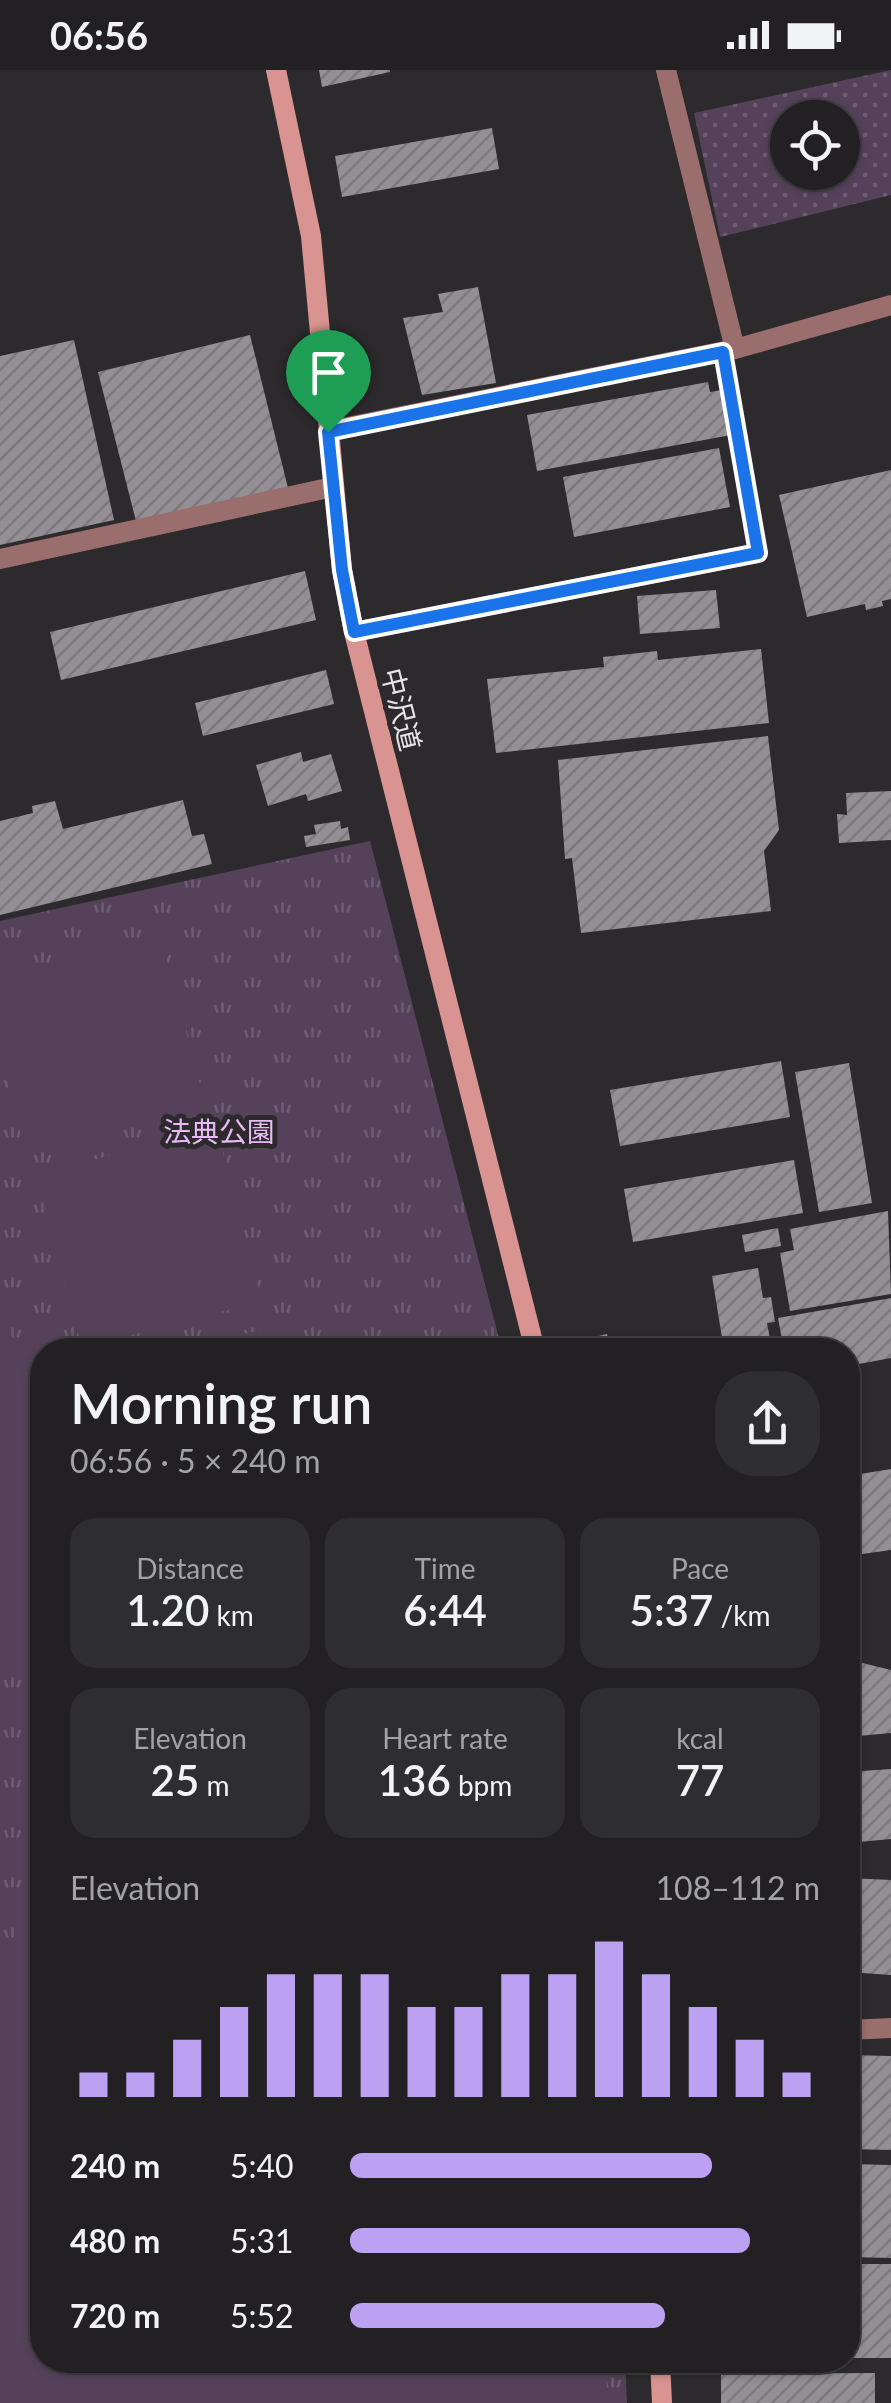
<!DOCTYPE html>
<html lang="en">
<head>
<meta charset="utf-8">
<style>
	:root { --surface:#222022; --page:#2e2d2f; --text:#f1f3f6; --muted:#a2a3a5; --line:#3f3e40; --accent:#bca0f2 }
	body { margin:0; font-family:Lato,"Noto Sans JP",sans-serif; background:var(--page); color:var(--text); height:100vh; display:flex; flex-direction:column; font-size:38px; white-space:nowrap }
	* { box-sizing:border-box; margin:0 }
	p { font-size:32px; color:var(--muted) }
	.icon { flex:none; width:55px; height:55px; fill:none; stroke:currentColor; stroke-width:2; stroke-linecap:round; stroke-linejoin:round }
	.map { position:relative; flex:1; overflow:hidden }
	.drawer { position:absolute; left:30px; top:1268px; width:830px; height:1035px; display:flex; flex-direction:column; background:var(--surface); border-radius:40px; box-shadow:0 2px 8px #0004,0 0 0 2px var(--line) }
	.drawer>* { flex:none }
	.tools { position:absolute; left:770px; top:30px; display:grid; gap:20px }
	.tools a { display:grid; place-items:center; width:90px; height:90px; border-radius:50%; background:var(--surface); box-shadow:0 2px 8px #0004,0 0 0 2px var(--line); font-size:50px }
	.pin { position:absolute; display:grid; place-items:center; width:85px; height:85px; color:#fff; margin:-102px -42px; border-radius:50% 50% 50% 0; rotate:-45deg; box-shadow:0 0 10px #0007 }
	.pin .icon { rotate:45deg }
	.round { display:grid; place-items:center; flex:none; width:105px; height:105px; border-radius:40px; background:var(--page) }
	.head { display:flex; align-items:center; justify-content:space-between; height:170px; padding:0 40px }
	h1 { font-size:55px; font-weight:600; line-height:75px }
	.stats { display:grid; grid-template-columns:repeat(3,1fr); gap:15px; height:170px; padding:10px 40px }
	.stats div { display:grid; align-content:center; border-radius:25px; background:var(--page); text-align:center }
	.stats b { font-size:42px; font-weight:600 }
	.stats small { font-size:28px; font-weight:400 }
	.stats p { font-size:28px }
	.chart { height:280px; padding:20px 40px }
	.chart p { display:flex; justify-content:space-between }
	.chart svg { width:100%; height:180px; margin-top:10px; stroke:var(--accent); stroke-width:6 }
	ul { padding:0 40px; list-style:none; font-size:32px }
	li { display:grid; grid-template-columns:160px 120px 1fr; align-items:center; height:75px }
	li i { height:25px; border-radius:12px; background:var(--accent) }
	.status { display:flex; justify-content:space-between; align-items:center; height:70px; padding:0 50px; background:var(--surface); direction:ltr }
	.status svg { height:28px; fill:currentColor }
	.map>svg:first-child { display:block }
	.grass { fill:url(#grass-dots); fill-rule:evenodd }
	.park { fill:url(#park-tufts) }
	.garden { fill:#55425a }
	.building { fill:url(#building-hatch) }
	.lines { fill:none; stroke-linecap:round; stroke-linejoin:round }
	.lane { stroke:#9a6e6c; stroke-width:15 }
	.street { stroke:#9a6e6c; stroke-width:20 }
	.secondary { stroke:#d99390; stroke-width:20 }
	.route-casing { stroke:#fff; stroke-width:20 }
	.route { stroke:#1a73e8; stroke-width:12 }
	.labels { text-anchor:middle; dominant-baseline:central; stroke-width:10; stroke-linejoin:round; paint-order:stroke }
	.street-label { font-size:28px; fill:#e6e4e7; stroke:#2d2a2e }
	.park-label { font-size:28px; fill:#e9baf5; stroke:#2d2a2e }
</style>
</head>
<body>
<div class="status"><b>06:56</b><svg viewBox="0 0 49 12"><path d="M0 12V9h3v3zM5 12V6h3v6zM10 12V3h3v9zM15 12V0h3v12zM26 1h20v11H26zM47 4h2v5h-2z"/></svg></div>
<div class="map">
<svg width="891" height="2333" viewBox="0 0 891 2333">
	<defs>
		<pattern id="grass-dots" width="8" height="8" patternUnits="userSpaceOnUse" patternTransform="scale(2.5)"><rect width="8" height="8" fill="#55425a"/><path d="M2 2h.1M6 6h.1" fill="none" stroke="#6d5d72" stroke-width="1.8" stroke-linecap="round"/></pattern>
		<pattern id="park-tufts" width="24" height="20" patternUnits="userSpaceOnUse" patternTransform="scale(2.5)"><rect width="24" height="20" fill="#55425a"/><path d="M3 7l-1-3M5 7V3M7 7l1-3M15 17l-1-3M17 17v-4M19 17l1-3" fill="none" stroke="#6d5d72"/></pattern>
		<pattern id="building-hatch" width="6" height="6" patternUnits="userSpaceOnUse" patternTransform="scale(2.5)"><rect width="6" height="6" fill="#938f94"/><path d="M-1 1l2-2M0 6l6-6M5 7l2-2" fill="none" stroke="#7c787c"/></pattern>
	</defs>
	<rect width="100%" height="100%" fill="#2d2a2e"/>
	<path class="grass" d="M891,0V125L720,167L694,43ZM788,48H842V102H788Z"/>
	<path class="park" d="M370,771L502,1280H42V2290H625L627,2333H0V851Z"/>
	<g class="garden">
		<path d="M160,864L206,1037L26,1084L0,986V906Z"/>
		<path d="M216,1057L262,1231L82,1278L36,1105Z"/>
		<path d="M0,1222L42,1382V1588L0,1599Z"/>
		<path d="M268,1258L274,1280H181Z"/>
		<path d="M39,1800H42V2290H605L608,2333H0V1903Z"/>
	</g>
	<g class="building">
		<path d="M319,0H390V2L322,17Z"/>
		<path d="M492,58L499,99L342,127L335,86Z"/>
		<path d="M478,217L496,313L422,325L403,248L443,242L438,224Z"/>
		<path d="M250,265L288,418L137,455L98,302Z"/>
		<path d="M74,270L114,450L0,475V286Z"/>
		<path d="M708,312L710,322L722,320L731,365L537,401L527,345Z"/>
		<path d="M719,378L730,437L574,467L563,407Z"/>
		<path d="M891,400V529L882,531L883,536L866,540L865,534L807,547L779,425Z"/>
		<path d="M305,501L316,550L61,610L50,562Z"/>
		<path d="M716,520L720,558L640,564L637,526Z"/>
		<path d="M761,579L769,653L496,683L487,609L604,597L603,587L657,581L658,590Z"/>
		<path d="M326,600L334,634L203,666L195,633Z"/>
		<path d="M768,666L779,760L764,781L771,841L581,863L572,788L565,789L558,690Z"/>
		<path d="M301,682L303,692L331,684L342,721L308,731L306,724L268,736L256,695Z"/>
		<path d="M891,721V770L839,773L837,744L847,745L846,723Z"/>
		<path d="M183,730L192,766L204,764L212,794L0,845V751L33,743L32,736L55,731L63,759Z"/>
		<path d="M340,751L341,759L348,757L350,770L306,777L304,766L316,764L314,755Z"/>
		<path d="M781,991L790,1047L620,1076L610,1020Z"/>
		<path d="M849,993L872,1133L819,1142L795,1002Z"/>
		<path d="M794,1090L803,1143L633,1172L624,1119Z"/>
		<path d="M888,1141L891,1224L790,1241L780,1183L794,1180L790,1159Z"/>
		<path d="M778,1158L781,1176L745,1182L742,1165Z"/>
		<path d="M758,1198L763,1228L771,1227L775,1252L767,1253L772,1280H724L712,1206Z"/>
		<path d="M891,1228V1288L848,1296V1280H784L778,1248Z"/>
		<path d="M607,1264L611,1280H580L578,1271Z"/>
		<path d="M891,1399V1480L848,1486V1406Z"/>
		<path d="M854,1591L891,1600V1663L848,1667V1598Z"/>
		<path d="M891,1699V1769L848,1773V1711L862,1710V1701Z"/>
		<path d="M848,1808L891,1810V1905L848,1902Z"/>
		<path d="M848,1985L891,1986V2080L848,2079Z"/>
		<path d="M848,2094L891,2095V2188L848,2187Z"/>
		<rect x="848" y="2194" width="43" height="94"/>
		<path d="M875,2303V2333H721V2304Z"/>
	</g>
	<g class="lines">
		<path class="lane" d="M723,282L758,483"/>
		<g class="street">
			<path d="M666,0L735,279"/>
			<path d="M328,361L735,279L891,235"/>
			<path d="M0,489L333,417"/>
			<path d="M354,562L758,483"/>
			<path d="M848,1960L891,1958"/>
		</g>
		<g class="secondary">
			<path d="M276,0L311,166L342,500L354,562L535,1280"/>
			<path d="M660,2290L662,2333"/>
		</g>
	</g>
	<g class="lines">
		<defs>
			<path id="route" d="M723,282L758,483L354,562L342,500L328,362Z"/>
		</defs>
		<use href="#route" class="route-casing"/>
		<use href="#route" class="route"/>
	</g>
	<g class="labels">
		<g class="street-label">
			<text transform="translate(402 639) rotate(76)">中沢道</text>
		</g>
		<g class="park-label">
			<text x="219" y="1061">法典公園</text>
		</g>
	</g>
</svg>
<div class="tools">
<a><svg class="icon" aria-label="locate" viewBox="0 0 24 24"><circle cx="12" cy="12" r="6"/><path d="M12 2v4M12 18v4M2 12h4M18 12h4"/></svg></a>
</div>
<div class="pin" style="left:328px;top:362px;background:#1e9e55"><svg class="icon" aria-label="arrive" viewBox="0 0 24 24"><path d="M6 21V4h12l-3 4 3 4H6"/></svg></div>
<section class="drawer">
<div class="head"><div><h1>Morning run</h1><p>06:56 · 5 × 240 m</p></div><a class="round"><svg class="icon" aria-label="share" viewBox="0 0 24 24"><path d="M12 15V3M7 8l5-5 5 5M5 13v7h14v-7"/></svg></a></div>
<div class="stats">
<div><p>Distance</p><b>1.20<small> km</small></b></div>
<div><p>Time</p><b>6:44</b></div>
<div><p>Pace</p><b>5:37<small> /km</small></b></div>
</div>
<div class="stats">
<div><p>Elevation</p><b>25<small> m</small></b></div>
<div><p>Heart rate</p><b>136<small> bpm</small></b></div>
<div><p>kcal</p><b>77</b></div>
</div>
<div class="chart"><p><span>Elevation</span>108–112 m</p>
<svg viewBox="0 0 160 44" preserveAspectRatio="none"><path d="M5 44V38M15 44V38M25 44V30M35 44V22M45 44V14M55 44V14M65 44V14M75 44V22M85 44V22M95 44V14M105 44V14M115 44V6M125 44V14M135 44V22M145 44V30M155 44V38"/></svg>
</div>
<ul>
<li><b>240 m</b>5:40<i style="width:77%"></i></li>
<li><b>480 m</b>5:31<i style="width:85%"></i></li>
<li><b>720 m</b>5:52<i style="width:67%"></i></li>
</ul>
</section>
</div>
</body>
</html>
